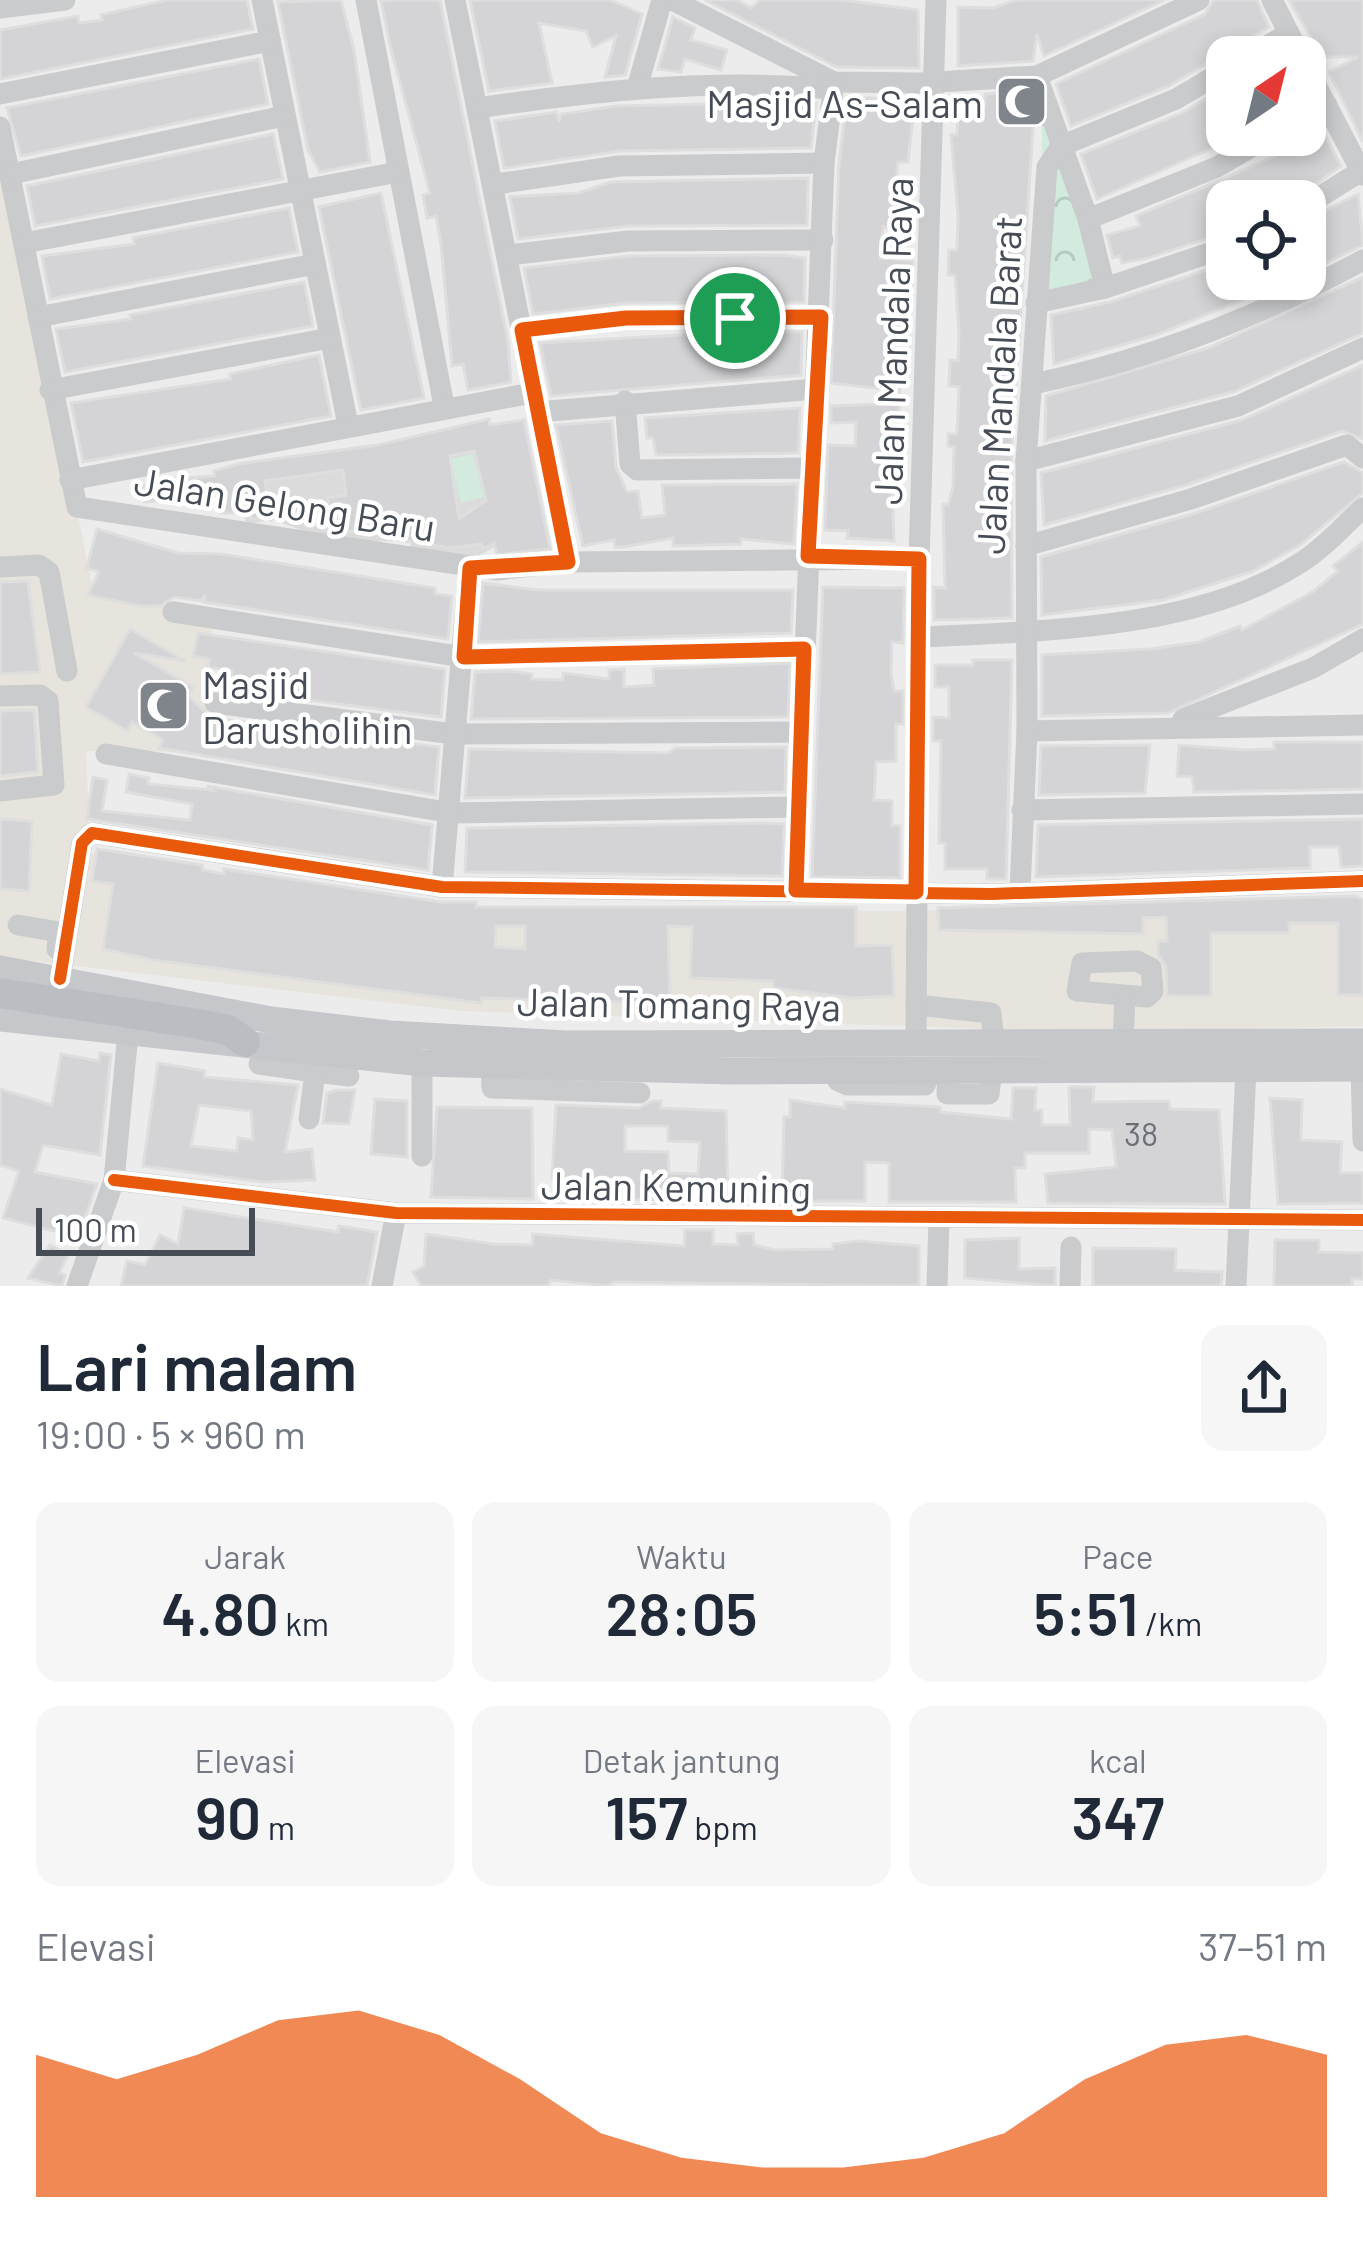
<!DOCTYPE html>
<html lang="id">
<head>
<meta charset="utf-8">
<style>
	:root { --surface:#fff; --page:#f6f6f7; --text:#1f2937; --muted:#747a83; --accent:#ea580c }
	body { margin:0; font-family:Barlow,sans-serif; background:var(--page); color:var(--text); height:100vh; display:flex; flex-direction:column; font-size:45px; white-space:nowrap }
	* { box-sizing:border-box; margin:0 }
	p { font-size:39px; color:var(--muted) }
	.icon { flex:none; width:66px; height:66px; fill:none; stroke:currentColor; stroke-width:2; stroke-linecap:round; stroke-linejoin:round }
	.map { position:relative; height:1286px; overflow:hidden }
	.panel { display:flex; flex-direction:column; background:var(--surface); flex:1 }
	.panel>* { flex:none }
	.needle { width:78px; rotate:35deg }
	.buttons { position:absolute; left:1206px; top:36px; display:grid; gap:24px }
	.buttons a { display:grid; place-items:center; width:120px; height:120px; border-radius:24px; background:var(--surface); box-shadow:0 6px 18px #0003; font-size:60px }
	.scale { position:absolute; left:36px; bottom:30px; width:219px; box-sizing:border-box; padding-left:12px; border:6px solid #464d57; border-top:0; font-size:33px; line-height:42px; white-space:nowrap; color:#464d57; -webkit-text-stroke:9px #fff; paint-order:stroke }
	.pin { position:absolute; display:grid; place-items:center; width:102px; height:102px; color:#fff; margin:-51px; border:6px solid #fff; border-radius:50%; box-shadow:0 3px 12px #0007 }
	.round { display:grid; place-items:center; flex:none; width:126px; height:126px; border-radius:24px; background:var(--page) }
	.head { display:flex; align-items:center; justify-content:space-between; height:204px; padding:0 36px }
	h1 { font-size:66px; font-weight:600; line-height:90px }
	.stats { display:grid; grid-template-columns:repeat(3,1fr); gap:18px; height:204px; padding:12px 36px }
	.stats div { display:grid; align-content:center; border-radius:24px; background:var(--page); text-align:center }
	.stats b { font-size:60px; font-weight:600 }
	.stats small { font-size:33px; font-weight:400 }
	.stats p { font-size:33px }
	.chart { height:336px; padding:24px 36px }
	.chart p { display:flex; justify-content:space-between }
	.chart svg { width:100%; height:216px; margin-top:12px; fill:var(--accent); opacity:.7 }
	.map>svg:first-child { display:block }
	.commercial { fill:#e6e4dc }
	.education { fill:#dbdbdb }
	.park { fill:url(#park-crowns) }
	.pitch { fill:#d2ebde }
	.building { fill:#d4d4d7; stroke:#dededf; stroke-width:3; fill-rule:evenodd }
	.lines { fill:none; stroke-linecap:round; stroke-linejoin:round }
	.minor { stroke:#c9cbcd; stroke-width:21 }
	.major { stroke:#c5c7ca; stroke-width:27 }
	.highway { stroke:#babdc2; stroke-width:30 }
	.cycleway-casing { stroke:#fff; stroke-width:20 }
	.cycleway { stroke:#e8590c; stroke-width:12 }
	.route-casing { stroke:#fff; stroke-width:24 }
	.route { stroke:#ea580c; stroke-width:15 }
	.labels { text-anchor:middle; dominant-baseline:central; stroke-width:9; stroke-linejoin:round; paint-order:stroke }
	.number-label { font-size:33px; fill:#6b7078 }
	.poi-label { font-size:39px; fill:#464d57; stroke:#fff; text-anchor:end }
	.street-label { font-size:39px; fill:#464d57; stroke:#fff }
</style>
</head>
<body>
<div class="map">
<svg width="1363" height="1286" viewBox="0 0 1363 1286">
	<defs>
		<pattern id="park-crowns" width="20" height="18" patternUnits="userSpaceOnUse" patternTransform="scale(3)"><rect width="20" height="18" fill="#d2ebde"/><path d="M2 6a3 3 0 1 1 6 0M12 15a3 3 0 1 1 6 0" fill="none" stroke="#b6cbc1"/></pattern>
	</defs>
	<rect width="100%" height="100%" fill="#edecec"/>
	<path class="commercial" d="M0,134L92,585L214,609L209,708L176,752L86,751L90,853L462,911H900L1363,899V1026L1080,1032L462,1011L0,957Z"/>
	<path class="education" d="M490,418L517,533L474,559L412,554L410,540L340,543L273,520L246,524L237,463L396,441Z"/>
	<path class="park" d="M1042,120L1083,229L1093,288L1040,292Z"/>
	<path class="pitch" d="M473,454L484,497L461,503L450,459Z"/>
	<g class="building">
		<path d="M167,0H247L253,29L0,79V30L78,16L79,23L102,20L101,15Z"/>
		<path d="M341,0L354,50L370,162L320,172L308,150L278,2Z"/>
		<path d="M387,0H440L508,342L511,382L468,390L463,364L452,366L441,244L436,216L427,218L423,195L430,193L391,49L381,1Z"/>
		<path d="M470,0H610L642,14L625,75L605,77L616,36L593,47L586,31L539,23L552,83L489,91Z"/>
		<path d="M705,0H737L751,8L760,0H842L918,10L919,68L837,67Z"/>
		<path d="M1017,0H1164L1044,56L1037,34L1033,61L958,66V7L993,8Z"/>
		<path d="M1214,0H1257L1269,27L1240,44L1233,56H1219L1169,86L1071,126L1056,84L1205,14Z"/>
		<path d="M1289,0H1363V142L1329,72L1358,57H1322Z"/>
		<path d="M673,17L695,28L691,40L727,50L721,70L685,59L681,72L658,69Z"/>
		<path d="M259,59L268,104L21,156L7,108Z"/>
		<path d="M1227,86V135H1242L1097,199L1081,154L1182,113Z"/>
		<path d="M1027,92L1034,113L1011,460L1012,618L934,620V587L945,588L943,504L948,505L953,487L954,447L948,446V434H957L959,387L949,386L950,360L958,361L959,333L955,275H948L949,250H957L958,216L951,135H957L959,103L985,105V94Z"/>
		<path d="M847,97L915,100L908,162H898L892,228L883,227L880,258L913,261L907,380H900L899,426H887L886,453L900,454L899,477L892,476L894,541L847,538L848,531L825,530L828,445L855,446L856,422L831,423V406L883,404L882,389L831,383L839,164Z"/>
		<path d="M755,103H816L811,148L619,151L504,168L495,121L557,112L559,122L561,114L617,106Z"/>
		<path d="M1320,126L1341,166L1291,201H1227V232L1148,258L1122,263L1120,256L1113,258L1107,235L1140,226L1136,216L1275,156L1287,135H1305Z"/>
		<path d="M273,134L283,179L35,226L27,186Z"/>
		<path d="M808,178L807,225L628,226L518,239L510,197L578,193L611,182Z"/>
		<path d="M381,193L424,398L361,410L319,207Z"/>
		<path d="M1358,194L1363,245L1305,273V221Z"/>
		<path d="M289,208L298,252L50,299L42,256L134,244L133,238Z"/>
		<path d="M783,255L805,258L804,302L626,303L533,314L524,268L629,256Z"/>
		<path d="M1227,263V279H1293L1156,335L1054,364L1051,315L1110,302Z"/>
		<path d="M1363,277V333L1233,392L1045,441L1046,396L1208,348Z"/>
		<path d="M304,282L313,326L65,372L56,329L131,319L130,315Z"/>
		<path d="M734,332H802L801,375L551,396L540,343Z"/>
		<path d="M319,355L331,416L83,462L71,403L231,379L230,374Z"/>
		<path d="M1363,365V439L1342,431L1186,485L1044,525L1041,473L1242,420Z"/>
		<path d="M800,408L798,453L656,455L653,438H647L645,418Z"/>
		<path d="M489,419L490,425L524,420L550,549L497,555L494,543L485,549L481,544L451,548L392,539L391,534L332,530V525L305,526L302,509L329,505L328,498L346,495L343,470L265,481L271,520L251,518L250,513H220L218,497L145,502L143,486L171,479L215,476L214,471L238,464L378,445ZM474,451L486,500L459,519L450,456Z"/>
		<path d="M612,421L616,467L627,492L638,491L642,518L665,515L662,485L797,484L794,544L741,539V544L673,546V538L623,547H615L614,540L583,546L556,425Z"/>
		<path d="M1344,462L1363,473V493L1300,545L1253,571L1163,600L1042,615L1041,557L1196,513Z"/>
		<path d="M97,529L178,553L221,554L435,588V594L452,596L448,639L204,602L205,595L201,601L174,597L160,606H140L88,595L99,572L87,568Z"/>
		<path d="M1363,542V624L1168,713L1042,716V655L1150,649L1199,642L1240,626L1242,630L1314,591L1338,571L1333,566Z"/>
		<path d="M28,581L40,672L0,674V582Z"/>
		<path d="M483,583L538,590H793L791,633L478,642Z"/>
		<path d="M823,587L904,588L903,643L892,642L891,673L894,691H903V724H896V761L876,762L874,800L892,801V825L900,826V878L812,877Z"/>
		<path d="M130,629L185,661L134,653L193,687L188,696L212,718L439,747L435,795L159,748L163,740L132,722L127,731L86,707Z"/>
		<path d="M198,633L445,669L441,717L229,690L232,671L208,667L209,659L193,656Z"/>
		<path d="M973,660H1012L1006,879H987V869H945V843H939L941,741H933V717L949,718V687H935V665H973Z"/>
		<path d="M790,663L788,717L471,719L475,672L510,671L532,674V679L563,680V673L609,679V670L624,669V687L654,685L653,669Z"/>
		<path d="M34,710L38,772L0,776V711Z"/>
		<path d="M1274,742H1363V789L1194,792L1192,777L1177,776L1179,745L1246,750L1274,749Z"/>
		<path d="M1150,745L1145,793L1039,795L1041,746Z"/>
		<path d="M786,747L785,792L465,798L469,749L667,753L676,748Z"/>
		<path d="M129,774L149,778L148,784L212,790L207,786L432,825L428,870L87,819L93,777L107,780L102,811L190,820L192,804L126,792Z"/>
		<path d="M0,819L32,821L29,891L0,889Z"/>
		<path d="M1363,819V866L1341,867L1339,847H1310V868L1036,877L1038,825Z"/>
		<path d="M764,823L784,824L782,876L465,872L467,828Z"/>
		<path d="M97,849L202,865V870L224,874V869L440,902H476V907H856V946L892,945L894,996L851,998L773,988V981L690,978L692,927L668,926L670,1003L482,998L481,1003L153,960L103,949L113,884L92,881ZM496,926H525V949L495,947Z"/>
		<path d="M1355,896L1363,900V995H1338V923H1289V933H1211V996H1167L1166,966L1158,955V941H1167L1166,917L1143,918V934L939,930L938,908Z"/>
		<path d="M100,1053L111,1055L100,1155L43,1145L35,1172L97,1184L78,1237L3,1218L19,1171L0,1165V1089L52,1105L61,1054L99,1061Z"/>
		<path d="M158,1063L205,1071L204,1077L298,1085L285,1152L312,1149L315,1180L264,1182L143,1166ZM199,1105L251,1111L253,1140L238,1138L237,1151L191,1146Z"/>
		<path d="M1069,1087H1094L1093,1102L1169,1101L1170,1109L1219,1110L1225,1204L1048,1203L1045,1174L1116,1167L1112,1130L1089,1129V1153H1025V1168H1015L1016,1202H889V1163L865,1162V1201H782L784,1117H790V1100L845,1108V1102L940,1107L941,1112L1011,1119L1013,1088H1036L1035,1110H1042V1125H1070Z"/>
		<path d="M336,1090H355L349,1124L323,1123L327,1093Z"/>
		<path d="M1270,1098L1302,1100L1301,1140L1342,1142L1340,1173H1363V1203L1278,1204Z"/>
		<path d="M375,1099L407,1101V1157L371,1154Z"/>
		<path d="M653,1101H661V1108L726,1111L728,1200L576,1199V1178H552L556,1105L639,1108ZM625,1126H668V1141L700,1142L698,1174L669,1173L668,1152L625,1151Z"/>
		<path d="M437,1107L532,1108L533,1199L431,1197Z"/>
		<path d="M184,1208L338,1232L339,1226L377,1232L367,1286H121L127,1261L145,1265L160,1235L178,1244Z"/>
		<path d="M685,1230H713V1244L738,1245L737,1234L753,1233L754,1245L775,1250L833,1249V1244L859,1241L919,1246V1286L615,1282L608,1286L551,1280L548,1286H421L413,1272L424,1266L426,1234L494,1244L532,1245L533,1234L684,1246Z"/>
		<path d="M1019,1238V1269L1055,1268V1286L965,1278V1240Z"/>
		<path d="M1275,1240H1319V1252L1363,1253V1279H1352V1286H1274Z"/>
		<path d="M50,1245L68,1255L59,1273L65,1275L62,1286L28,1278Z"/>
		<path d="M1093,1248L1176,1249L1175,1270L1222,1272L1221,1286H1093Z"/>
	</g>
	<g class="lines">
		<g class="minor">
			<path d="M262,0L348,425"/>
			<path d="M366,0L444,406"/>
			<path d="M455,0L568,562"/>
			<path d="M672,0L834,82L920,83L1037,76L1199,0"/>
			<path d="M1272,0L1301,57"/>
			<path d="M0,8L65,0"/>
			<path d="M1248,57L1289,33"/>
			<path d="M1305,64L1363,175"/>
			<path d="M1037,76L1088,219L1105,288"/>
			<path d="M637,88L662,0"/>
			<path d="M0,94L270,41"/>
			<path d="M477,108C595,91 711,78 830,89"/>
			<path d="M1305,117L1327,105"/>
			<path d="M0,127L77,507L497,570L568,562L919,559"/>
			<path d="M11,174L284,116"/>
			<path d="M496,184L619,166L824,163"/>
			<path d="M1305,206L1361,171"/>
			<path d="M1088,219L1217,167L1272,135"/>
			<path d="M24,243L398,172"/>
			<path d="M509,255L628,241L823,240"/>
			<path d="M1036,303L1105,288L1227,247"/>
			<path d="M38,317L315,264"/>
			<path d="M522,330L626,318L821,317"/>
			<path d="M1033,384C1148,360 1261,316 1363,260"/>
			<path d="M50,390L330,338"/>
			<path d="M625,401L630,464L637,470L813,468"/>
			<path d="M537,412L817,389"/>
			<path d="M1026,461L1238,406L1363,348"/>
			<path d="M70,480L532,393"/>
			<path d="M1026,546L1191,499L1347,445L1363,458"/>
			<path d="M0,567L39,565L49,572L67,671"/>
			<path d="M173,612L464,657L804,648"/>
			<path d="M920,637C1040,631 1197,630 1300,563C1323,549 1343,526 1363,508"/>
			<path d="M0,696L40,695L48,701L54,785L0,791"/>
			<path d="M215,703L454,734L802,732"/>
			<path d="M1183,719L1313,668L1363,639"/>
			<path d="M1027,731L1363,725"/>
			<path d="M106,754L452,813L798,807"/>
			<path d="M1022,810L1363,804"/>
			<path d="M442,887L469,568"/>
			<path d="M796,890L824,163L834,82"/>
			<path d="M1020,891L1027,731L1026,461L1047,167L1061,146L1176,99L1227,69"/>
			<path d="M18,925L59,932L57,949"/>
			<path d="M1137,961L1151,968L1153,991L1147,997L1077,991L1082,963Z"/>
			<path d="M60,979L82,843L92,833L442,887L992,894L1363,881"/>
			<path d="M916,1005L991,1013L994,1043"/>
			<path d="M1123,1042L1125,996"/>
			<path d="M916,1045L919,559L936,0"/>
			<path d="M315,1059V1072L349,1076"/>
			<path d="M259,1064L315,1072L309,1119"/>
			<path d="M491,1065L492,1088L640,1093"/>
			<path d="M835,1068L838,1081L847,1085H925L932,1069"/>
			<path d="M1361,1068L1363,1141"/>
			<path d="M948,1069L947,1094H989L992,1070"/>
			<path d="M422,1156V1063"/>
			<path d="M114,1180L396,1213L1363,1220"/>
			<path d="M77,1286L114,1180L128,1033"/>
			<path d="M382,1286L396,1213"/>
			<path d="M937,1286L939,1219"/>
			<path d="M1070,1286L1071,1247"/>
			<path d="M1236,1286L1246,1069"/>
		</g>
		<g class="major">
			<path d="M0,969L271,1020L390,1034L566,1044L1363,1042"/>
			<path d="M0,1018L422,1063L733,1071L1363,1068"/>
		</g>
		<path class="highway" d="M0,993L199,1024L228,1030L245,1042"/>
		<defs>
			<g id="cycleway">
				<path d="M60,979L82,843L92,833L442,887L992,894L1363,881"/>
				<path d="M114,1180L396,1213L1363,1220"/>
			</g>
		</defs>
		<use href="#cycleway" class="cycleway-casing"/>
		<use href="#cycleway" class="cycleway"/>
	</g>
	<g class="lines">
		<defs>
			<path id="route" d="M821,317L808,556L919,559L916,892L796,890L804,649L464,657L470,568L568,562L522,330L626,318Z"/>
		</defs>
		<use href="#route" class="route-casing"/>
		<use href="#route" class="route"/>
	</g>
	<defs>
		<symbol id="mosque-square" viewBox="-11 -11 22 22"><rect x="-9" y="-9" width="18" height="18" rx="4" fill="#80858b" stroke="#fff"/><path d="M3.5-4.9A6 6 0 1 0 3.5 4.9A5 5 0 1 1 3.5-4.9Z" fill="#fff"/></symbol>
	</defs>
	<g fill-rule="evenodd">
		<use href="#mosque-square" x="992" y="72" width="59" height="59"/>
		<use href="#mosque-square" x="134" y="676" width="59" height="59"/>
	</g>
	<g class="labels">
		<g class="number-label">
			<text x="1141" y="1133">38</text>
		</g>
		<g class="poi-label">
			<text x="983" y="102">Masjid As-Salam</text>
			<text x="202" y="683" text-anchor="start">Masjid<tspan x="202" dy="45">Darusholihin</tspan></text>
		</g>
		<g class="street-label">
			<text transform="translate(892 341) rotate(-88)">Jalan Mandala Raya</text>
			<text transform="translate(998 385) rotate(-87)">Jalan Mandala Barat</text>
			<text transform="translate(285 503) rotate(9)">Jalan Gelong Baru</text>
			<text transform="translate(679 1003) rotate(1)">Jalan Tomang Raya</text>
			<text transform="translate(676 1186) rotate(1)">Jalan Kemuning</text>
		</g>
	</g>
</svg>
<div class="buttons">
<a><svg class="needle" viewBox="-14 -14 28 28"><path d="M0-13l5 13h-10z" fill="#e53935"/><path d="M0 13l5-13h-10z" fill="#747a83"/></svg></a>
<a><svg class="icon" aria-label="locate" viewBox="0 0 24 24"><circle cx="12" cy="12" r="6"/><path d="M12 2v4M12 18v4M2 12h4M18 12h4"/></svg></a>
</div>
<div class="scale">100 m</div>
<div class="pin" style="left:735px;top:318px;background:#1e9e55"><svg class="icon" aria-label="arrive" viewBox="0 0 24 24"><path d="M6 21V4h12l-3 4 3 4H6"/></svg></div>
</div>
<section class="panel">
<div class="head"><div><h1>Lari malam</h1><p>19:00 · 5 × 960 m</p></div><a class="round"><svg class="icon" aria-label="share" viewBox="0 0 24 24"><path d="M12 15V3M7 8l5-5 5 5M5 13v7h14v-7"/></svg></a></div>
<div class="stats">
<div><p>Jarak</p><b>4.80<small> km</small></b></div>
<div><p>Waktu</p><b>28:05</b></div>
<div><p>Pace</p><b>5:51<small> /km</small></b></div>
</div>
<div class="stats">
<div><p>Elevasi</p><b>90<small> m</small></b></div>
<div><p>Detak jantung</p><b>157<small> bpm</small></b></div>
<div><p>kcal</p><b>347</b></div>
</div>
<div class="chart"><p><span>Elevasi</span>37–51 m</p>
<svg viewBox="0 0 160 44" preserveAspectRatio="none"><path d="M0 44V15L10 20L20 15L30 8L40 6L50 11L60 20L70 31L80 36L90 38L100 38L110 36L120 31L130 20L140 13L150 11L160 15V44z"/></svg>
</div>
</section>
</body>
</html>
